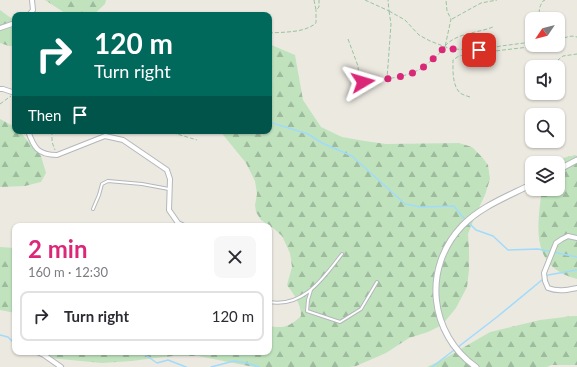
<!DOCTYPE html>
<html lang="en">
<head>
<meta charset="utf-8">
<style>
  body { margin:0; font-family:Lato,sans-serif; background:#f7f7f7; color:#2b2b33; height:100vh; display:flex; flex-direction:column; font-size:15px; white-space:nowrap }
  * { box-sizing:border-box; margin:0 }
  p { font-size:13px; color:#7c7c81 }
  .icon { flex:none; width:22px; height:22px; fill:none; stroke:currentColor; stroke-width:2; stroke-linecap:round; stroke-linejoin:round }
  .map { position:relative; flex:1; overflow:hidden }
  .details { position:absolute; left:12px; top:223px; width:260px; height:132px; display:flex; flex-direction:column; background:#fff; border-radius:8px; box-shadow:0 1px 3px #0004 }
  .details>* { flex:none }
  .hud { position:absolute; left:12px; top:12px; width:260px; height:122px; border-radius:8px; box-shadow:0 1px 3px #0004; background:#00695c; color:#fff; overflow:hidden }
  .needle { width:26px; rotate:235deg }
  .tools { position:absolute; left:525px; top:12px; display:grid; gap:8px }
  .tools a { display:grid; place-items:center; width:40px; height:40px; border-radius:8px; background:#fff; box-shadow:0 1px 3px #0004; font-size:20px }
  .pin { position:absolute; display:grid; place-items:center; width:34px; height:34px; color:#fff; margin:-17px; border-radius:8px; box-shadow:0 2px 6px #0006 }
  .me { position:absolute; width:44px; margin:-22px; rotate:83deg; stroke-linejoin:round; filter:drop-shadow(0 0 3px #0008) }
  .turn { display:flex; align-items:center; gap:14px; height:84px; padding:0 16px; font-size:18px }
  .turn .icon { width:52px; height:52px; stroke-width:2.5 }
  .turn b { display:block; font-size:28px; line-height:34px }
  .then { display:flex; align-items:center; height:38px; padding:0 16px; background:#0003; gap:8px; font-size:15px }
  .round { display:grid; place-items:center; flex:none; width:42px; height:42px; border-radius:8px; background:#f7f7f7 }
  .overview { display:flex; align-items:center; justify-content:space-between; height:68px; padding:0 16px }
  h1 { font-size:24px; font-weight:700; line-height:30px; color:#db2777 }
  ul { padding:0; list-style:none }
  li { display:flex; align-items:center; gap:12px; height:50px; margin:0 8px 6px; padding:0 8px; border:2px solid #e1e1e2; border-radius:8px }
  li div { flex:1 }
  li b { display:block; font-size:15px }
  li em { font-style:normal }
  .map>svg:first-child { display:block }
</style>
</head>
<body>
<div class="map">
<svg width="577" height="367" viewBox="0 0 577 367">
  <defs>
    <pattern id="forest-firs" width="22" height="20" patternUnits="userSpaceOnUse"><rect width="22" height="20" fill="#c0e3be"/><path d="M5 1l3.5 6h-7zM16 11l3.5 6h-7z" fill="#9fbb9e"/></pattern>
  </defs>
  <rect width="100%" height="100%" fill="#ece9e1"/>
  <path fill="url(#forest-firs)" d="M45 0H106L105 4 93 15H68Z
    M0 10 15 21V46H9L0 43Z
    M269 44 295 55 303 100 321 127 342 137 365 141 386 144 459 143 472 147 482 157 488 165 490 179 485 195 475 216 468 234 469 249V270L467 287 456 308 442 325 428 332 409 338 386 353 356 366 349 367H254L198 356H173L155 358 132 361 102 363 49 358 47 352H269V326C284 329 290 326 301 316 301 303 294 295 287 285L292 267 290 253 282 236 273 228 261 220 256 212 255 205 257 194 255 181 246 163 220 131H269Z
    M0 119 15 127V131H19L41 156 46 173 41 182 25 186 0 187Z
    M575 155 577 156V279C530 267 537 227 542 189H558V163H554L563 158Z
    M0 247 15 248V313L0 310Z
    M573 316H577V365H551L547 367H427L442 360 490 332 540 320Z"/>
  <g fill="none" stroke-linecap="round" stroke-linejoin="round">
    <path stroke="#a1dbfc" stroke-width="1.5" d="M269 122 308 134 322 143 352 156 405 204 421 207 454 206 461 215 476 230 493 236 508 250 538 249 577 257
      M0 335 8 337 15 344
      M141 352 157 363 168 360 186 367
      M211 367 234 361 247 363 259 367
      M432 367 497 317 548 275 577 270"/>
    <g stroke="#b4b7bb" stroke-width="4">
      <path id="service" d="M93 209 99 195 102 184 108 181 142 184 169 189
        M311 290 308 300 307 311 340 322 361 309 377 282
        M269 302C304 308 324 277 342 254"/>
    </g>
    <g stroke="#b4b7bb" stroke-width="6">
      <path id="minor" d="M29 15 33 10 32 0
        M0 28 15 23
        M0 89H3L15 93
        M28 131C34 148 38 155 57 155L105 136 123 140 167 170 170 179 169 210 178 223 184 226
        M577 238 568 236 562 239 556 243 544 273 545 281 548 288C558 292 567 290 577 288
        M37 352 44 355 61 367"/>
    </g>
    <g stroke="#b4b7bb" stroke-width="7">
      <path id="tertiary" d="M558 170 577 160
        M476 367C429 334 422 268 462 226 481 206 509 196 532 184"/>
    </g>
    <path stroke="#97c4a1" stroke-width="1" stroke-dasharray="4 2" stroke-linecap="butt" d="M314 0 316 10 319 7V0
      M365 0 389 11 388 0
      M389 11 391 24 387 79 403 76 419 70 436 57 445 47 451 19 447 11 446 0
      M389 11 405 20 419 35 430 41 451 49 479 50 501 46 532 42
      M452 19 481 3 497 0
      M541 19C538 12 539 7 543 1L545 0
      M269 33C283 32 305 33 316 23V10
      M348 39 358 66 359 79 363 82 386 79
      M558 39 572 36 577 37
      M445 46C456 33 478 33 493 27
      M558 67V60L563 56 577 54
      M556 93V96
      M470 97C467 96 463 95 460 93 452 85 453 70 453 60L459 56 478 53 546 45
      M0 104 11 96
      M52 131V142L55 150
      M167 131 197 140"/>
    <use href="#service" stroke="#fff" stroke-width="2"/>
    <use href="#minor" stroke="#fff" stroke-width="4"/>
    <use href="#tertiary" stroke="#fff" stroke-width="5"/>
  </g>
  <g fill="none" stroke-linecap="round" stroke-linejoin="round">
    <path stroke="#db2777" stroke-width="7" stroke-dasharray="0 12.6" d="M363 82C381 79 402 79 419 70 428 65 437 55 445 47L451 49 479 50"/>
  </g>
</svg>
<div class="tools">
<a><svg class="needle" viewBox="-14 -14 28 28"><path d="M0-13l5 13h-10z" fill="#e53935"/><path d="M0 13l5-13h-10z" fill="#7c7c81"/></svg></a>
<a><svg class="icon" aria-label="sound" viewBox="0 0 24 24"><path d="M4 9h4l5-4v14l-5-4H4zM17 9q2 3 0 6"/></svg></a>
<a><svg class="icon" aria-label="search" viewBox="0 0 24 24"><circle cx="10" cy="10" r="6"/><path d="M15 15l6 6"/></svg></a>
<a><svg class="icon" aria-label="layers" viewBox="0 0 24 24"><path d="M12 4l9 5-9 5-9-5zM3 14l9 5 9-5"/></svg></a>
</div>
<div class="pin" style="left:479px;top:50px;background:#d93025"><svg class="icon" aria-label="arrive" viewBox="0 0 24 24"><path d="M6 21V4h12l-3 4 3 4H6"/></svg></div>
<svg class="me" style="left:363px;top:82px" viewBox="-20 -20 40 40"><path d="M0-17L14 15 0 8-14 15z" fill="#db2777" stroke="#fff" stroke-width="4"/></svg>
<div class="hud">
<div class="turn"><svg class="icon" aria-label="right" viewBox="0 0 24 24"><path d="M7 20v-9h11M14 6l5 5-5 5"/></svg><div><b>120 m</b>Turn right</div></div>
<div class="then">Then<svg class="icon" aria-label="arrive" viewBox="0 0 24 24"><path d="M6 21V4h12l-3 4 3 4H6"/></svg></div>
</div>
<section class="details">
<div class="overview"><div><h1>2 min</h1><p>160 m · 12:30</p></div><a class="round"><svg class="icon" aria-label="close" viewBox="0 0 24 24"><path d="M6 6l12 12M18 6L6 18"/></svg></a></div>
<ul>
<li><svg class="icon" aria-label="right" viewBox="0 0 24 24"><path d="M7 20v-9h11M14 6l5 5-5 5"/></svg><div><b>Turn right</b></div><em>120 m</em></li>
</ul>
</section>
</div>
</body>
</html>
